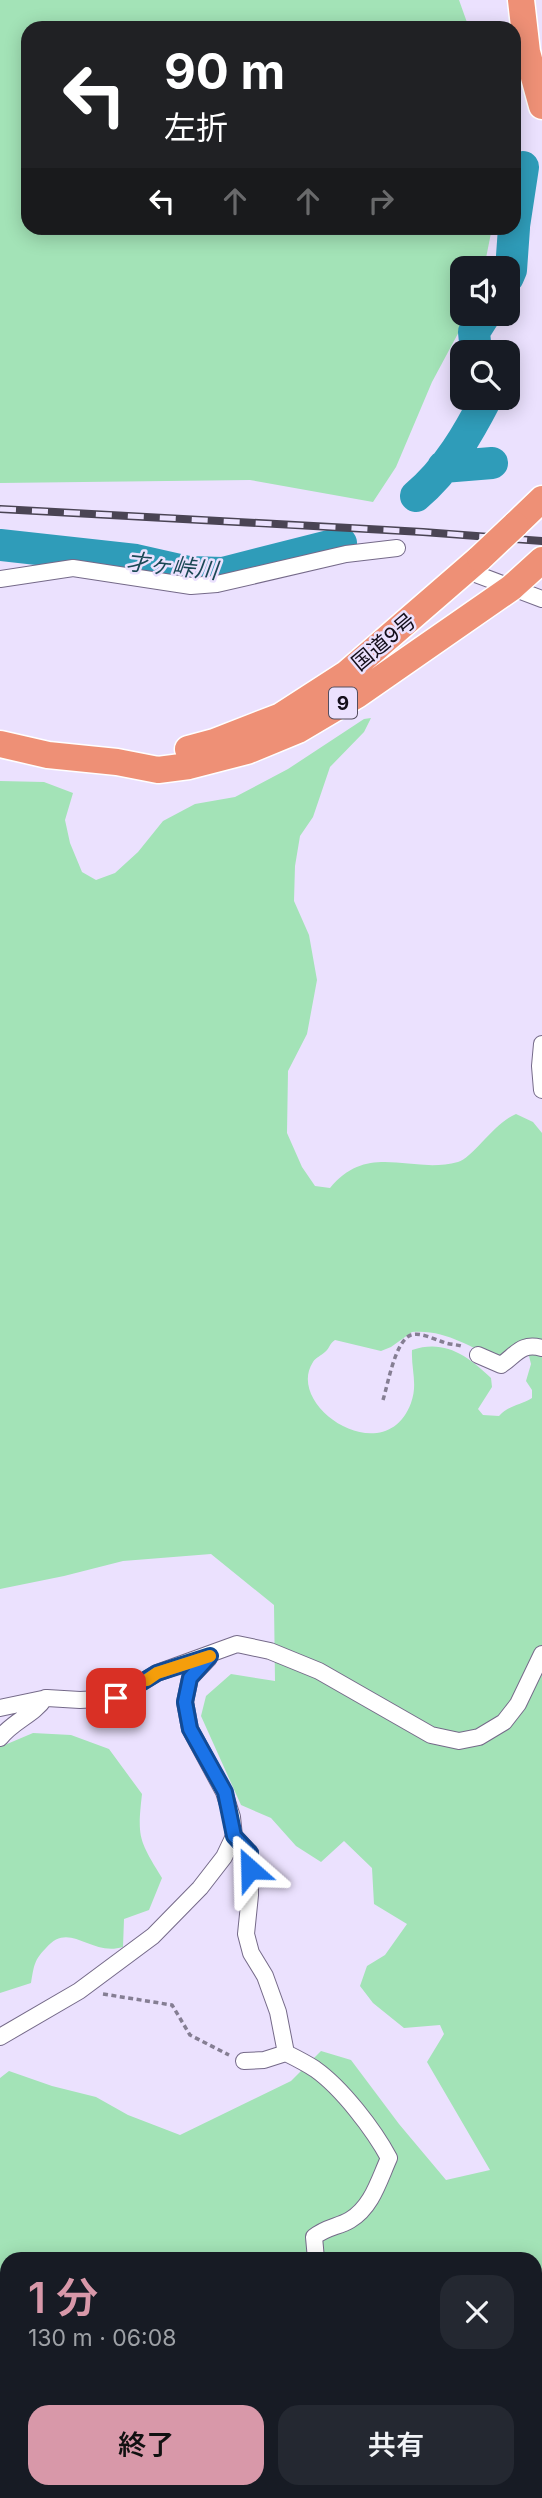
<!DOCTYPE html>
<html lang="ja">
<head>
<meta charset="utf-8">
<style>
  body { margin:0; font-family:Inter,"Noto Sans JP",sans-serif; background:#242831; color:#f1f3f6; height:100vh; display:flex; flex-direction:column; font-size:26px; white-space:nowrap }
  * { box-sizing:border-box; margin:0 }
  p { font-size:23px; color:#9ea1a6 }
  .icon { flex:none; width:38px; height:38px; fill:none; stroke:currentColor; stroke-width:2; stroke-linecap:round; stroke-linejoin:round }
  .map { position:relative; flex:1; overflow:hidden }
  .drawer { position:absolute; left:0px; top:2252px; width:542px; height:247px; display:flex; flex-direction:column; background:#171b24; border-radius:21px 21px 0 0; box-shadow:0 4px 18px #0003 }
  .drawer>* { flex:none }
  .banner { position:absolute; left:21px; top:21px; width:500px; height:214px; border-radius:21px; box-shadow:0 4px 18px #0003; background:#202124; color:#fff; overflow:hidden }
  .tools { position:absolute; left:450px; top:256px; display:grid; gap:14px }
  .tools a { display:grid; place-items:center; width:70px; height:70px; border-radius:14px; background:#171b24; box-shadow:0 4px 18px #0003; font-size:35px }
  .pin { position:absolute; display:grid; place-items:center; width:60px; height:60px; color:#fff; margin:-30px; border-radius:14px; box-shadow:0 4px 10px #0006 }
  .me { position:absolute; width:77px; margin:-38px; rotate:335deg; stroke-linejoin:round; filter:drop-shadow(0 0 5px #0008) }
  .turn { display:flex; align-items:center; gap:24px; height:147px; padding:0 28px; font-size:32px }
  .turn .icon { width:91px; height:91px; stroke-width:2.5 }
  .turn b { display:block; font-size:49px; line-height:60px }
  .lanes { display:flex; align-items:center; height:66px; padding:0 28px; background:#0003; justify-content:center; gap:35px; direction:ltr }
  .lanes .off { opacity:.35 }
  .round { display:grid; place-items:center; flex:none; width:74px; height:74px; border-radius:21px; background:#242831 }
  .headline { display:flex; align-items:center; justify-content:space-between; height:119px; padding:0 28px }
  h1 { font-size:42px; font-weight:600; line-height:52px; color:#d898a9 }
  .action { display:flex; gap:14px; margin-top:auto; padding:14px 28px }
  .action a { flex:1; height:80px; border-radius:21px; background:#d898a9; color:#111; font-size:28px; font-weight:600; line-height:80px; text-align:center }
  .action a+a { background:#242831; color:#f1f3f6 }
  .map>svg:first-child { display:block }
</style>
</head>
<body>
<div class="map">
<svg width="542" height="2498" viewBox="0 0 542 2498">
  <rect width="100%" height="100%" fill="#ebe1fe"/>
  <path fill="#a3e3b7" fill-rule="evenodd" d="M0 0H459L469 28H28V228H492L484 268H462V313H469L432 382 396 467 373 502 250 480 0 483Z
    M371 718 364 732 330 767 313 817 300 836 295 866 294 901 309 935 317 980 307 1034 288 1071 287 1133 302 1167 315 1186 330 1188C369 1141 411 1175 458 1162 473 1158 494 1123 516 1114L533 1122 542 1133V2498H185L179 2492H536V2259H7V2454L0 2459V2078L9 2071 52 2086 96 2097 128 2115 180 2135 291 2081 321 2051 351 2060 399 2124 446 2180 490 2170 427 2062 444 2034 440 2025 404 2028 373 2003 360 1986 367 1966 385 1955 407 1924 374 1904 372 1868 344 1841 321 1862 296 1846 271 1818 241 1805 201 1716 206 1696 231 1674 275 1681 274 1605 211 1554 123 1561 64 1576 0 1589V781L44 782 73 793 65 820 70 843 82 872 96 880 115 873 138 852 163 821 195 804 235 797 288 769 364 719ZM412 1332C445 1329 470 1347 499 1360L524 1353 529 1356 531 1364 526 1381 532 1390V1398C519 1406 509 1405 499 1416L483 1415 478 1409 492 1387 491 1378C468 1356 445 1339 412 1350 411 1369 418 1384 411 1403 385 1473 284 1406 313 1362 316 1357 321 1356 325 1352 330 1348 329 1344 335 1340L381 1351 391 1347Z
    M33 1733 71 1735 109 1749 142 1794C137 1838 139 1840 162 1878L149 1910 124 1919 123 1947C90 1957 70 1920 46 1948 34 1960 34 1966 31 1983L0 1993V1747Z"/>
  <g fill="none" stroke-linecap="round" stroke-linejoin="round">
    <path stroke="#2f9cb9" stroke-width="32" d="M514 226 523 167
      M508 277 511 270 514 228
      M476 352 474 332 486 313
      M443 467 492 463
      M416 496C448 469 468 434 487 397
      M0 545 136 560 189 572 223 573 341 543"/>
    <g stroke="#756a89" stroke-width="18">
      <path id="minor" d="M465 570 542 599
        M0 579 73 568 191 586 217 584 346 554 397 548
        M542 1044 540 1066 542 1090
        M478 1355 501 1365C516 1355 521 1342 542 1348
        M0 1708 47 1698 80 1700 116 1698 157 1673 237 1644 270 1651 319 1671 431 1735 459 1741 479 1737 504 1722 518 1704 542 1654
        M0 1738C13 1721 34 1715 45 1698
        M234 1836 250 1853V1895L246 1934 251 1953 265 1976 278 2012 286 2053
        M0 2037 79 1991 153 1936 200 1888 224 1857 234 1836 232 1817 224 1792 190 1729 185 1702 190 1678 209 1658
        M244 2061 264 2060 286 2053C296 2058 306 2063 315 2069 342 2088 374 2130 389 2158 379 2180 372 2207 350 2220 338 2227 326 2227 314 2237L316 2259
        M70 2498 75 2492"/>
    </g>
    <g stroke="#fff" stroke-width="29">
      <path id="trunk" d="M521 0 527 52 542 106
        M515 525 542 499
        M0 744 48 755 117 762 158 770 189 766 247 751 298 730 357 695 511 588 542 560
        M188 749 214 742 281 716 346 674 480 558"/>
    </g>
    <path stroke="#857e93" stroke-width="3.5" stroke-dasharray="5 3.5" stroke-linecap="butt" d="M383 1400C388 1384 395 1341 411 1335 421 1332 433 1339 443 1342 450 1345 457 1344 464 1347
      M103 1994 172 2005 190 2035 229 2055"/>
    <use href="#minor" stroke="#fff" stroke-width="16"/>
    <use href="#trunk" stroke="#ee9076" stroke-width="26"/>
    <g stroke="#4a4454" stroke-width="8">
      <path id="rail" d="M0 509 423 532 542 541"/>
    </g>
    <use href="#rail" stroke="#ebe1fe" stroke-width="5" stroke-dasharray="16" stroke-linecap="butt"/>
    <g stroke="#fff" stroke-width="29" stroke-linecap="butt">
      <path id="trunk-bridge" d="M480 558 515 525"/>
    </g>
    <use href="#trunk-bridge" stroke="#ee9076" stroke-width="26"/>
  </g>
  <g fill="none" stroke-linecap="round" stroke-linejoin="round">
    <g stroke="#114b97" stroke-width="18">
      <path id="route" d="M116 1698 157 1673 210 1656 190 1678 185 1702 190 1729 225 1792 234 1836 250 1853V1869"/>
    </g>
    <use href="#route" stroke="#1a73e8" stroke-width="12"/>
    <path stroke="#f59e0b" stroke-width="12" d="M147 1680 157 1673 210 1656"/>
  </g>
  <g text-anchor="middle" stroke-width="5" stroke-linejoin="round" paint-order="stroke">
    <rect fill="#ebe1fe" stroke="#544e5f" stroke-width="2" x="329" y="687.5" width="28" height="31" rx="5"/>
    <g font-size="19" font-weight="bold" fill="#140f1b">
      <text x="343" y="710">9</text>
    </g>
    <g font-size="21" fill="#140f1b" stroke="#ebe1fe">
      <text transform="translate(384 642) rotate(-40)" y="7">国道9号</text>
    </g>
    <g font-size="23" font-style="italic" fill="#1a4855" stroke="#ebe1fe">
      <text transform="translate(172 566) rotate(6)" y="8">才ヶ峠川</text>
    </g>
  </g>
</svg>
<div class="tools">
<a><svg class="icon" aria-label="sound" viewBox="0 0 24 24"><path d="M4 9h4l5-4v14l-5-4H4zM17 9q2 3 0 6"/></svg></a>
<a><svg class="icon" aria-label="search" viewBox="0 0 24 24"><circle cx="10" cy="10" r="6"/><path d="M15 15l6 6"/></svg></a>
</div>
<div class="pin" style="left:116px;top:1698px;background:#d93025"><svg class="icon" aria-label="arrive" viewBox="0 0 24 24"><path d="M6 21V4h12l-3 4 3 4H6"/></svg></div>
<svg class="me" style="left:250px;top:1869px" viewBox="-20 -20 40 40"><path d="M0-17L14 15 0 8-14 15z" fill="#1a73e8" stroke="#fff" stroke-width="4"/></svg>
<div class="banner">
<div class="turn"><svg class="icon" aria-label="left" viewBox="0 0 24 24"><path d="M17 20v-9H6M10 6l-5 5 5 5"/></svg><div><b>90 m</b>左折</div></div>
<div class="lanes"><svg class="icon" aria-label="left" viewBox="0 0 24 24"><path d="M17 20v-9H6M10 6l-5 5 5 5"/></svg><svg class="icon off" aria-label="ahead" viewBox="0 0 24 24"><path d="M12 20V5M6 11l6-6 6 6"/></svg><svg class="icon off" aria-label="ahead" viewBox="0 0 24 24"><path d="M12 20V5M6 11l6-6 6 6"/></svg><svg class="icon off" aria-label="right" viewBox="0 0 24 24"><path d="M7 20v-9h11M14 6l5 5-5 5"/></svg></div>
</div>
<section class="drawer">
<div class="headline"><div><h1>1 分</h1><p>130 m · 06:08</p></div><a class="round"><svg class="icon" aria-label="close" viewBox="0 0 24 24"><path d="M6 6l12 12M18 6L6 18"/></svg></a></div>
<div class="action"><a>終了</a><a>共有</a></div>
</section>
</div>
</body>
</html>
